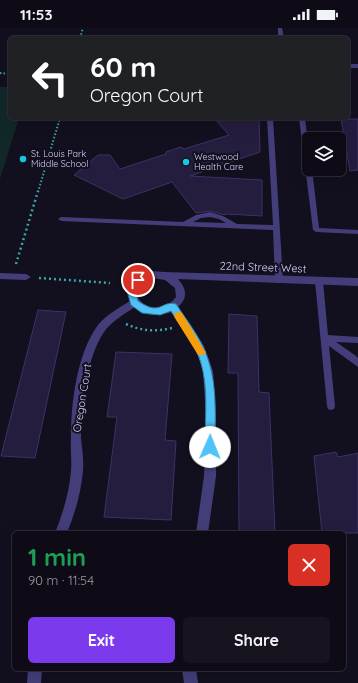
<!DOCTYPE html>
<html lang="en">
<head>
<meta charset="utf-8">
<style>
  body { margin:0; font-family:Quicksand,sans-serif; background:#171420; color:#f1f3f6; height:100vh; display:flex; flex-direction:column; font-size:15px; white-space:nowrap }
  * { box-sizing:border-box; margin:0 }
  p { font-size:13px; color:#9b9ba1 }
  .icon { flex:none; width:22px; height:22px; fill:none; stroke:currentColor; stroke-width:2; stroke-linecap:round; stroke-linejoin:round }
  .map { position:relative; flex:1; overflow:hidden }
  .drawer { position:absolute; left:12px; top:503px; width:334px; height:140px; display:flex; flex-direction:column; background:#0e0b17; border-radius:6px; box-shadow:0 4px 16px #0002,0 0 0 1px #2e2b36 }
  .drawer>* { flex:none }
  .top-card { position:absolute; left:8px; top:8px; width:342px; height:84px; border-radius:6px; box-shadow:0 4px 16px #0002,0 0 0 1px #2e2b36; background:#202124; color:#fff; overflow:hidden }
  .fabs { position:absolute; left:302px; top:104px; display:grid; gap:8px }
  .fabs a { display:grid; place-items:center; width:44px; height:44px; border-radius:6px; background:#0e0b17; box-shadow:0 4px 16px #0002,0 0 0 1px #2e2b36; font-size:20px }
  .pin { position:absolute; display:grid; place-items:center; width:34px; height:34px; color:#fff; margin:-17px; border:2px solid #fff; border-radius:50%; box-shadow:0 1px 4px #0007 }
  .me { position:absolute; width:44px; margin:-22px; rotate:1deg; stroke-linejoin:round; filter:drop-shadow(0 0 3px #0008) }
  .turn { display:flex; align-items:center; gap:14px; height:84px; padding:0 16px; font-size:18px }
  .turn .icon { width:52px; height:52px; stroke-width:2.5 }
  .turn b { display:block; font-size:28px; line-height:34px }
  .round { display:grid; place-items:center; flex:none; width:42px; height:42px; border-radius:6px; background:#171420 }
  .summary { display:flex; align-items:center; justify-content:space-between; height:68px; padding:0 16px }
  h1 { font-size:24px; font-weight:800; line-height:30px; color:#1e9e55 }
  .primary-button { display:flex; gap:8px; margin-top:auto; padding:8px 16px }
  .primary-button a { flex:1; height:46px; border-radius:6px; background:#7c3aed; color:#fff; font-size:16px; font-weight:800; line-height:46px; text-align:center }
  .primary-button a+a { background:#171420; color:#f1f3f6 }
  .status { display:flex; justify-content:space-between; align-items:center; height:28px; padding:0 20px; background:#0e0b17; direction:ltr }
  .status svg { height:11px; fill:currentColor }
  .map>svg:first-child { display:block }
</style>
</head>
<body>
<div class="status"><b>11:53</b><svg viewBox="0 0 49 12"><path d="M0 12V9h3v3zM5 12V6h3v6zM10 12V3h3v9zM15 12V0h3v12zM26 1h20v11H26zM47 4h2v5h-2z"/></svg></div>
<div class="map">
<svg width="358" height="655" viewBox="0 0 358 655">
  <rect width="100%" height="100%" fill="#120f1f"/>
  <path fill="#122828" d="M0 59H10V90H19L0 151Z"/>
  <path fill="#241d3e" stroke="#3e3167" d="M214 90H259L260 124 190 148 262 152V188L226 186 225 187 210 183 196 185 172 154 123 171 74 147 98 127H110L120 141 166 126V124L181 119 184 121 229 107Z
    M341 91H358V142L350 143Z
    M38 282 66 284 35 430 1 428Z
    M229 286 257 288 259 364 269 365 275 505H239L238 345H228Z
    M116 324 172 326 165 412 176 413 171 492 104 489 117 389H107Z
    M336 424 338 429 358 425V505H322L314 428Z"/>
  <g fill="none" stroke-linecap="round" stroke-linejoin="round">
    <path stroke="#3aa6a3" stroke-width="2" stroke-dasharray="1.5 2" stroke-linecap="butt" d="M80 10 83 0
      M0 45 10 46
      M38 164 60 90"/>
    <path stroke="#3aa6a3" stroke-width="2.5" stroke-dasharray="2 3" stroke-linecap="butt" d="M16 236 38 163
      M39 250 110 255
      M126 296C141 303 156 304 172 300"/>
    <path fill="#433e79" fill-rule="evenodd" d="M278 0H282L284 10H278Z
      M348 36H358V40H348Z
      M267 90H273L283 252 282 254 279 255 275 252 273 202 61 193 58 191 61 189 183 194 196 187 210 184 223 188 237 196 273 197ZM210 189 219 191 226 195 193 194 201 190Z
      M299 90H305L309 122V141H312L319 200 358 202V206L316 204 313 202Z
      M319 250 323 253 328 307 358 309V315L336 314 356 328 358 330V339L329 318 335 378 334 381 331 382 328 381 327 378 315 253Z"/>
    <path fill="#433e79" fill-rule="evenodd" d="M152 243 164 244 358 250V258L178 251C187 261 188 270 178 279L204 318 213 343 216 389V448L208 505H196L204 448 206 389 203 343 196 322 171 284C159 288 145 289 135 279 124 286 111 294 104 304 86 331 81 378 81 410 82 421 84 432 83 443 81 465 75 485 67 505H55C63 485 69 465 71 443 72 432 70 420 71 409 71 375 77 325 98 297 106 287 119 280 130 273 124 256 137 247 152 243ZM153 250 165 252 175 260 176 269C157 295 115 266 153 250Z
      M0 245 26 246 31 249 26 252 0 251Z
      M28 641H42L41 655H27Z
      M182 641H196L198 655H184Z"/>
  </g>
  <path fill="#4fc3f7" stroke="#337fa1" d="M138 249 142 252 136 263 138 273C161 289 161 272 176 276 185 290 197 305 204 321 218 352 215 385 215 419L214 422 210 423 207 422 205 419C205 387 210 351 196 322 189 308 179 296 171 283L160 287 142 285 131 277 127 263 135 250Z"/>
  <path fill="#f59e0b" d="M179 284 182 285 204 322 206 324 204 327H198L175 290 174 287 175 285Z"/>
  <g fill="#17c6e0" stroke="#120f1f" stroke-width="1.5">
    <circle cx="23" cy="131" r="4"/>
    <circle cx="186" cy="134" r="4"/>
  </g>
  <g text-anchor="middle" stroke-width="4" stroke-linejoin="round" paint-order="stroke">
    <g font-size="9" fill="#d7d1fa" stroke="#120f1f" text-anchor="start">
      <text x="31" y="129">St. Louis Park<tspan x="31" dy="10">Middle School</tspan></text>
      <text x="194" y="132">Westwood<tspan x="194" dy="10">Health Care</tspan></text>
    </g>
    <g font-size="11" fill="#d7d1fa" stroke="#120f1f">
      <text transform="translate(263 239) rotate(2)" y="4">22nd Street West</text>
      <text transform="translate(82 370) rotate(-81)" y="4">Oregon Court</text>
    </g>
  </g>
</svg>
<div class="fabs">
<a><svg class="icon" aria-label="layers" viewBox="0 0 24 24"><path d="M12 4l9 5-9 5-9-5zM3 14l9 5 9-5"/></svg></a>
</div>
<div class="pin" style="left:138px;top:252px;background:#d93025"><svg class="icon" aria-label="arrive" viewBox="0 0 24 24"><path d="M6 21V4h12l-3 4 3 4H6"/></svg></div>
<svg class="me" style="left:210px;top:419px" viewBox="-20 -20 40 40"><circle r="19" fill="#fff"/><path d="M0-13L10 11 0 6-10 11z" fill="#4fc3f7"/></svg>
<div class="top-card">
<div class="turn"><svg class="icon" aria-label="left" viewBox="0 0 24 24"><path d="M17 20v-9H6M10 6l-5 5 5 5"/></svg><div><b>60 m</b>Oregon Court</div></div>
</div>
<section class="drawer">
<div class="summary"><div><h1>1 min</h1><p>90 m · 11:54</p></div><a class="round" style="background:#d93025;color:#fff"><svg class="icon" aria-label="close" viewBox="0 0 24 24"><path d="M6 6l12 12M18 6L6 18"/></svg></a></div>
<div class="primary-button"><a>Exit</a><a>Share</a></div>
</section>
</div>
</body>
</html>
